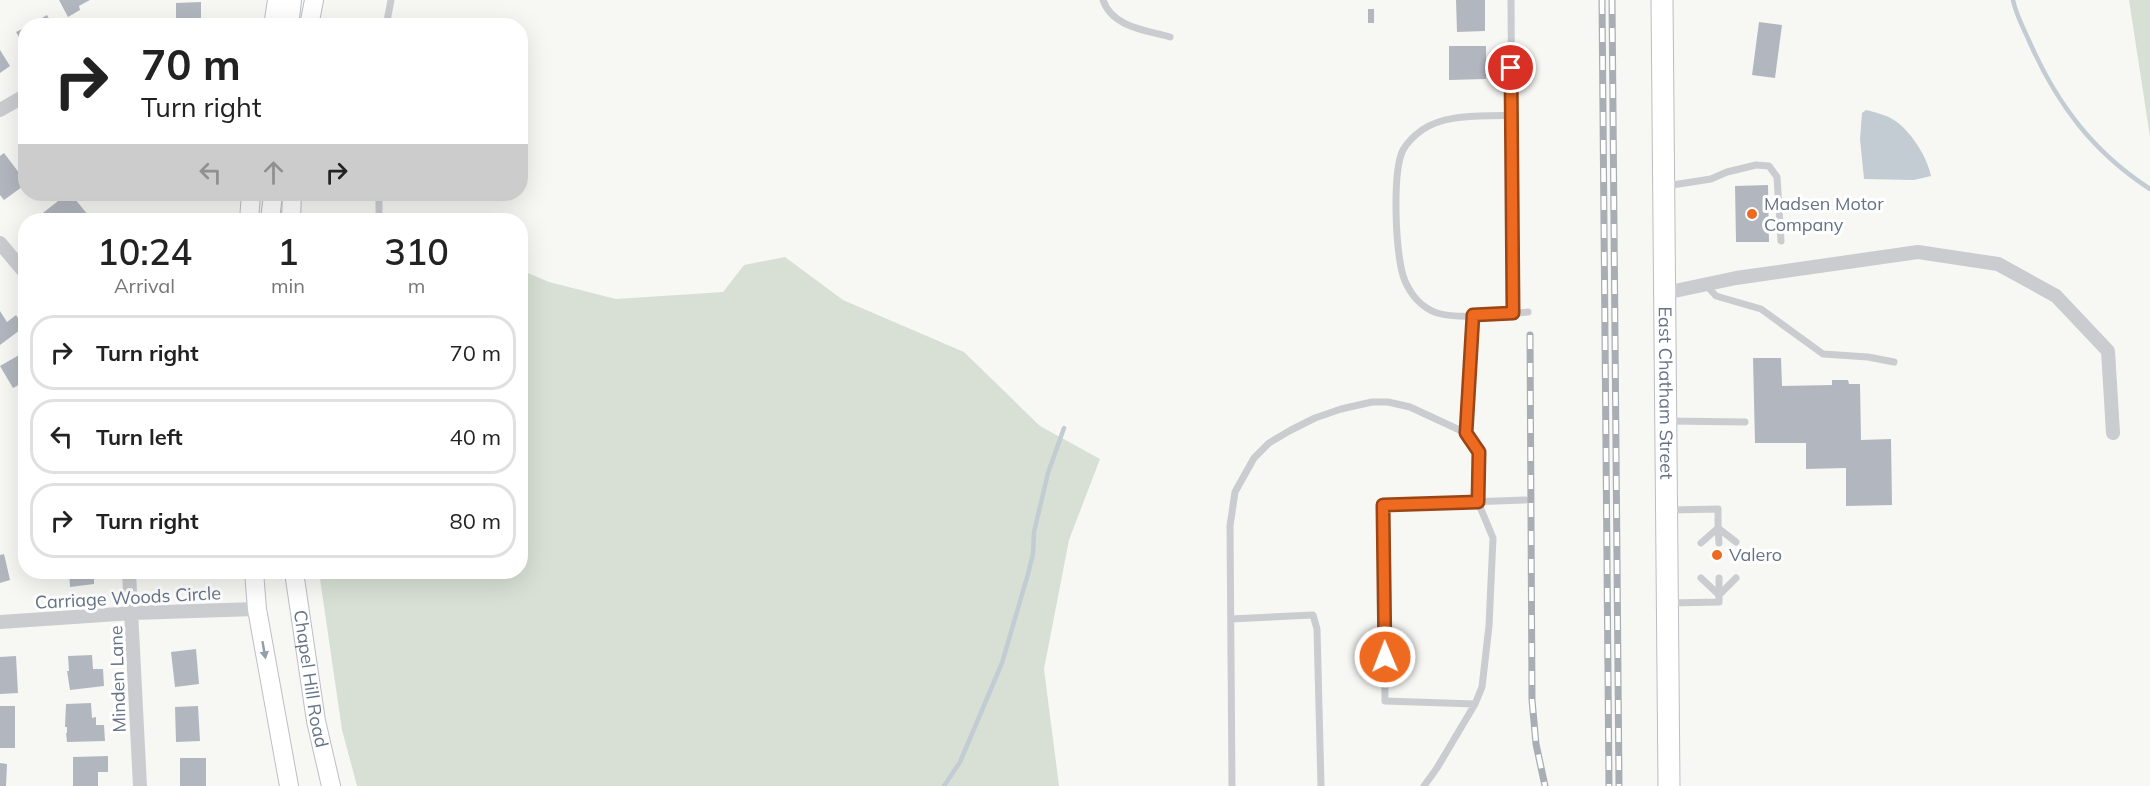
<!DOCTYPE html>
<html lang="en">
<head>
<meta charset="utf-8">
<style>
  body { margin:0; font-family:Mulish,sans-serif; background:#f6f6f6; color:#222; height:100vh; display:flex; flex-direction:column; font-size:22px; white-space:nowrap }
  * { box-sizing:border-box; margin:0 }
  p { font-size:20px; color:#767676 }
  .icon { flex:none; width:33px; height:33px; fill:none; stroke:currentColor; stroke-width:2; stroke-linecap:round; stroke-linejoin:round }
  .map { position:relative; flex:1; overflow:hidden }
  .details { position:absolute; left:18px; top:213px; width:510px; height:366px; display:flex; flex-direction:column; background:#fff; border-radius:24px; box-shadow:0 6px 24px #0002 }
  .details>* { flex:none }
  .banner { position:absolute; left:18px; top:18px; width:510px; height:183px; border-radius:24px; box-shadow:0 6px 24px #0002; background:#fff; color:#222; overflow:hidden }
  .pin { position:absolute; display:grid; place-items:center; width:51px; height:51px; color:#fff; margin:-26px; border:3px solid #fff; border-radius:50%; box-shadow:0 2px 6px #0007 }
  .me { position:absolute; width:66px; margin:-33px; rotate:359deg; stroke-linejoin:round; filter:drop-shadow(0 0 4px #0008) }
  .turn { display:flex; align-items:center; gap:21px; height:126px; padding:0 24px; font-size:27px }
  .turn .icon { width:78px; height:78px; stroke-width:2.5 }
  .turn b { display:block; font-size:42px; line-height:51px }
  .lanes { display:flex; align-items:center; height:57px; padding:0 24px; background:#0003; justify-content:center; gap:30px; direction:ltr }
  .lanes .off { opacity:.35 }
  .eta { display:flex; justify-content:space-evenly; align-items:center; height:102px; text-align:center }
  .eta b { font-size:36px; font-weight:600; line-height:42px }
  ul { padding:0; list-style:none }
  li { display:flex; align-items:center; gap:18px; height:75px; margin:0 12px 9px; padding:0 12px; border:3px solid #e0e0e0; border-radius:24px }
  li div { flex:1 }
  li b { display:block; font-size:22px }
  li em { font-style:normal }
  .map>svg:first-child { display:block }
</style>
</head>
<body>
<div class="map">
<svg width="2150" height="786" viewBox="0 0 2150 786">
  <rect width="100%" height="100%" fill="#f7f8f4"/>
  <path fill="#d8e0d5" d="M2129 0H2150V137Z
    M785 257 843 300 964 352 1040 426 1100 459 1069 540 1044 669 1059 786H357L342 730 319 572H520L521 270 549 282 616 299 723 292 744 265Z"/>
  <path fill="#c3ccd2" d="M1866 110C1875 112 1886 115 1894 120 1911 131 1927 157 1931 176L1914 180 1864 179 1860 139 1862 113Z"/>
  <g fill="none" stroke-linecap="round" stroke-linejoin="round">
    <path stroke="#c3ccd2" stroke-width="4.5" d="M2013 0C2016 15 2024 29 2030 43 2057 104 2093 152 2150 189
      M944 786 960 762 1002 663 1028 574 1033 554 1034 532 1048 473 1064 428"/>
  </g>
  <path fill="#b2b7bf" d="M59 0H90L79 6 80 10 68 17Z
    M1456 0H1485V31L1457 32Z
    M201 2V26H170V22H176V3Z
    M1368 9H1374V23H1368Z
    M47 15 53 26H28Z
    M1759 22 1782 25 1775 78 1752 75Z
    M26 27V50L16 32Z
    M1449 46H1486V79L1449 80Z
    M0 50 10 66 0 73Z
    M26 138V152L19 142Z
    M4 153 26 182V184L4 200 0 195V156Z
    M1768 185 1769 242H1736L1735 186Z
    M67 194H71L92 220H42L39 216Z
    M0 311 7 322 16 315 24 327 0 345Z
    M26 351V381L13 388 0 366Z
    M1753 358H1781L1782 386 1832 385V380H1848L1849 384H1860L1861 440 1891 439 1892 505 1846 506V468L1806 469V443H1755Z
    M4 554 10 580 0 583V555Z
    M69 572H94V584L70 587Z
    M196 649 199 684 175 687 171 652Z
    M92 655 93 669H103L104 686 70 690 67 671H69L68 656Z
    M16 656 18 693 0 694V657Z
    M91 703 92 718 96 717V725H104L105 741 67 742 66 733H67V727H65L66 704Z
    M0 706H15V748H0Z
    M198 706 200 741 176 742 175 707Z
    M108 756V772H98V786H73V757Z
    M180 758H206V786H180Z
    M0 763 7 764 6 786H0Z"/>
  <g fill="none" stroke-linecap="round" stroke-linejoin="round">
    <g stroke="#bcbfc4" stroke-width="20">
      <g id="secondary">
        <path d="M273 26 277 0"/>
        <path d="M289 26 292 0"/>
        <path d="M309 26 314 0"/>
        <path d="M249 220 251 194"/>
        <path d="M270 220 273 194"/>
        <path d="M291 220 292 194"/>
        <path d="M254 572 257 609 289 786"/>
        <path id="s1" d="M294 572 316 721 331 786"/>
      </g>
    </g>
    <g stroke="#babdc2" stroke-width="23">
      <g id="primary">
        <path id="s2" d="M1662 0 1669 786"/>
      </g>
    </g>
    <path stroke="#caccd0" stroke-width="7" d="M1103 0C1112 27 1145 30 1170 37
      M1511 0 1513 313
      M386 26 391 0
      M1511 115C1483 117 1446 113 1422 130 1415 135 1407 143 1403 150 1392 172 1395 259 1405 281 1411 295 1422 308 1437 313 1462 320 1502 314 1528 312
      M1666 186 1711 179 1727 172 1756 165 1769 166 1777 177 1781 241
      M379 220V194
      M1705 284 1716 296 1761 309 1823 354 1868 357 1894 362
      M1668 421 1745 422
      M1466 433 1473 315
      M1670 510 1718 509V528L1701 543
      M1718 528 1736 542
      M1718 528 1719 543
      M1719 578V595
      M1719 595 1736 578
      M1670 603 1719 602V595L1701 578
      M1231 619 1313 615 1317 629 1321 786
      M1475 704 1385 701 1383 505 1525 500
      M1232 786 1230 526 1235 492 1254 458 1269 443 1291 430 1315 418 1341 409 1372 402H1388L1410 407 1466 433 1479 452 1478 502 1493 538 1489 626 1482 687 1475 704 1437 768 1424 786"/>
    <path stroke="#caccd0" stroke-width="14" d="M0 110 26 95
      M0 243 26 274
      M1665 293 1736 278 1918 252 1998 264 2056 296 2108 351 2113 433
      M129 572 140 786
      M0 622 133 613 257 609"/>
    <use href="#secondary" stroke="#fff" stroke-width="18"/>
    <use href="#primary" stroke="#fff" stroke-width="21"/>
    <g stroke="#a9adb4" stroke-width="7">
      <path id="rail" d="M1602 0 1609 786
        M1612 0 1619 786
        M1530 335 1532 700 1536 744 1545 786"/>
    </g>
    <use href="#rail" stroke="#fff" stroke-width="4.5" stroke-dasharray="14" stroke-linecap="butt"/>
  </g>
  <defs><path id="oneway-solid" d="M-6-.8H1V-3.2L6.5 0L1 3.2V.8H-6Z" transform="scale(1.5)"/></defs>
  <use fill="#939dab" href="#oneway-solid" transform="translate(264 650) rotate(80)"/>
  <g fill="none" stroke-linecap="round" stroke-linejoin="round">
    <g stroke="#9a4515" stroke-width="15">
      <path id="route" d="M1385 657 1383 505 1478 502 1479 452 1466 433 1473 315 1513 313 1511 68"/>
    </g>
    <use href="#route" stroke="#ed6a20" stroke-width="10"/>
  </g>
  <g fill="#ed6a20" stroke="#fff" stroke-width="2">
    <circle cx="1752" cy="214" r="6"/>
    <circle cx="1717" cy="555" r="6"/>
  </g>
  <g text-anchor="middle" stroke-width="6" stroke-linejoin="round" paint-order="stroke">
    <g font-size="18" fill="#657387" stroke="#fff" text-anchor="start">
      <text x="1764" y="210">Madsen Motor<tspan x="1764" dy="21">Company</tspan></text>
      <text x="1729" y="561">Valero</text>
    </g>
    <g font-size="18" fill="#657387" stroke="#fff">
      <text dy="6" stroke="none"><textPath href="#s2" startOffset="393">East Chatham Street</textPath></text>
      <text transform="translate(128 598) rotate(-3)" y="6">Carriage Woods Circle</text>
      <text transform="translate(118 679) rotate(-92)" y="6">Minden Lane</text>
      <text dy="6" stroke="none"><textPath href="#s1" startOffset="108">Chapel Hill Road</textPath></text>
    </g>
  </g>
</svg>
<div class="pin" style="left:1511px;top:68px;background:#d93025"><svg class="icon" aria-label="arrive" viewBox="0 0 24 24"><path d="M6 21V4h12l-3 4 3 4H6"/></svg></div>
<svg class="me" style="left:1385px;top:657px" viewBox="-20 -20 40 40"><circle r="17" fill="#ed6a20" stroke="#fff" stroke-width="3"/><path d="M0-11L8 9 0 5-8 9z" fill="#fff"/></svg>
<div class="banner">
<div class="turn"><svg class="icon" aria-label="right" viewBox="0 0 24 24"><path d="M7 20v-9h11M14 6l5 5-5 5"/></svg><div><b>70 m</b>Turn right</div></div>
<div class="lanes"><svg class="icon off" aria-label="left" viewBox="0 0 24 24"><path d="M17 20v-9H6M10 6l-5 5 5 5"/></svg><svg class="icon off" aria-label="ahead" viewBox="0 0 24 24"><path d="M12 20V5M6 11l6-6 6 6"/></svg><svg class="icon" aria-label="right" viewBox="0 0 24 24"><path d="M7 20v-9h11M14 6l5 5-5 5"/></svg></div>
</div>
<section class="details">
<div class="eta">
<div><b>10:24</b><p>Arrival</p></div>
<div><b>1</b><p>min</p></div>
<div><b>310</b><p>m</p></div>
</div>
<ul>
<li><svg class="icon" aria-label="right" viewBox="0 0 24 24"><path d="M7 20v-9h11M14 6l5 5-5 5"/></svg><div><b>Turn right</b></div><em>70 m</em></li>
<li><svg class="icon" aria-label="left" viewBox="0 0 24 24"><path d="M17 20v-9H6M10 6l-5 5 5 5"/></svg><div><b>Turn left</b></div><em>40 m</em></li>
<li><svg class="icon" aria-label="right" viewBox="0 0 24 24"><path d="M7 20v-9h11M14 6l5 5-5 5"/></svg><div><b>Turn right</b></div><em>80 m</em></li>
</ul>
</section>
</div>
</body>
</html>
